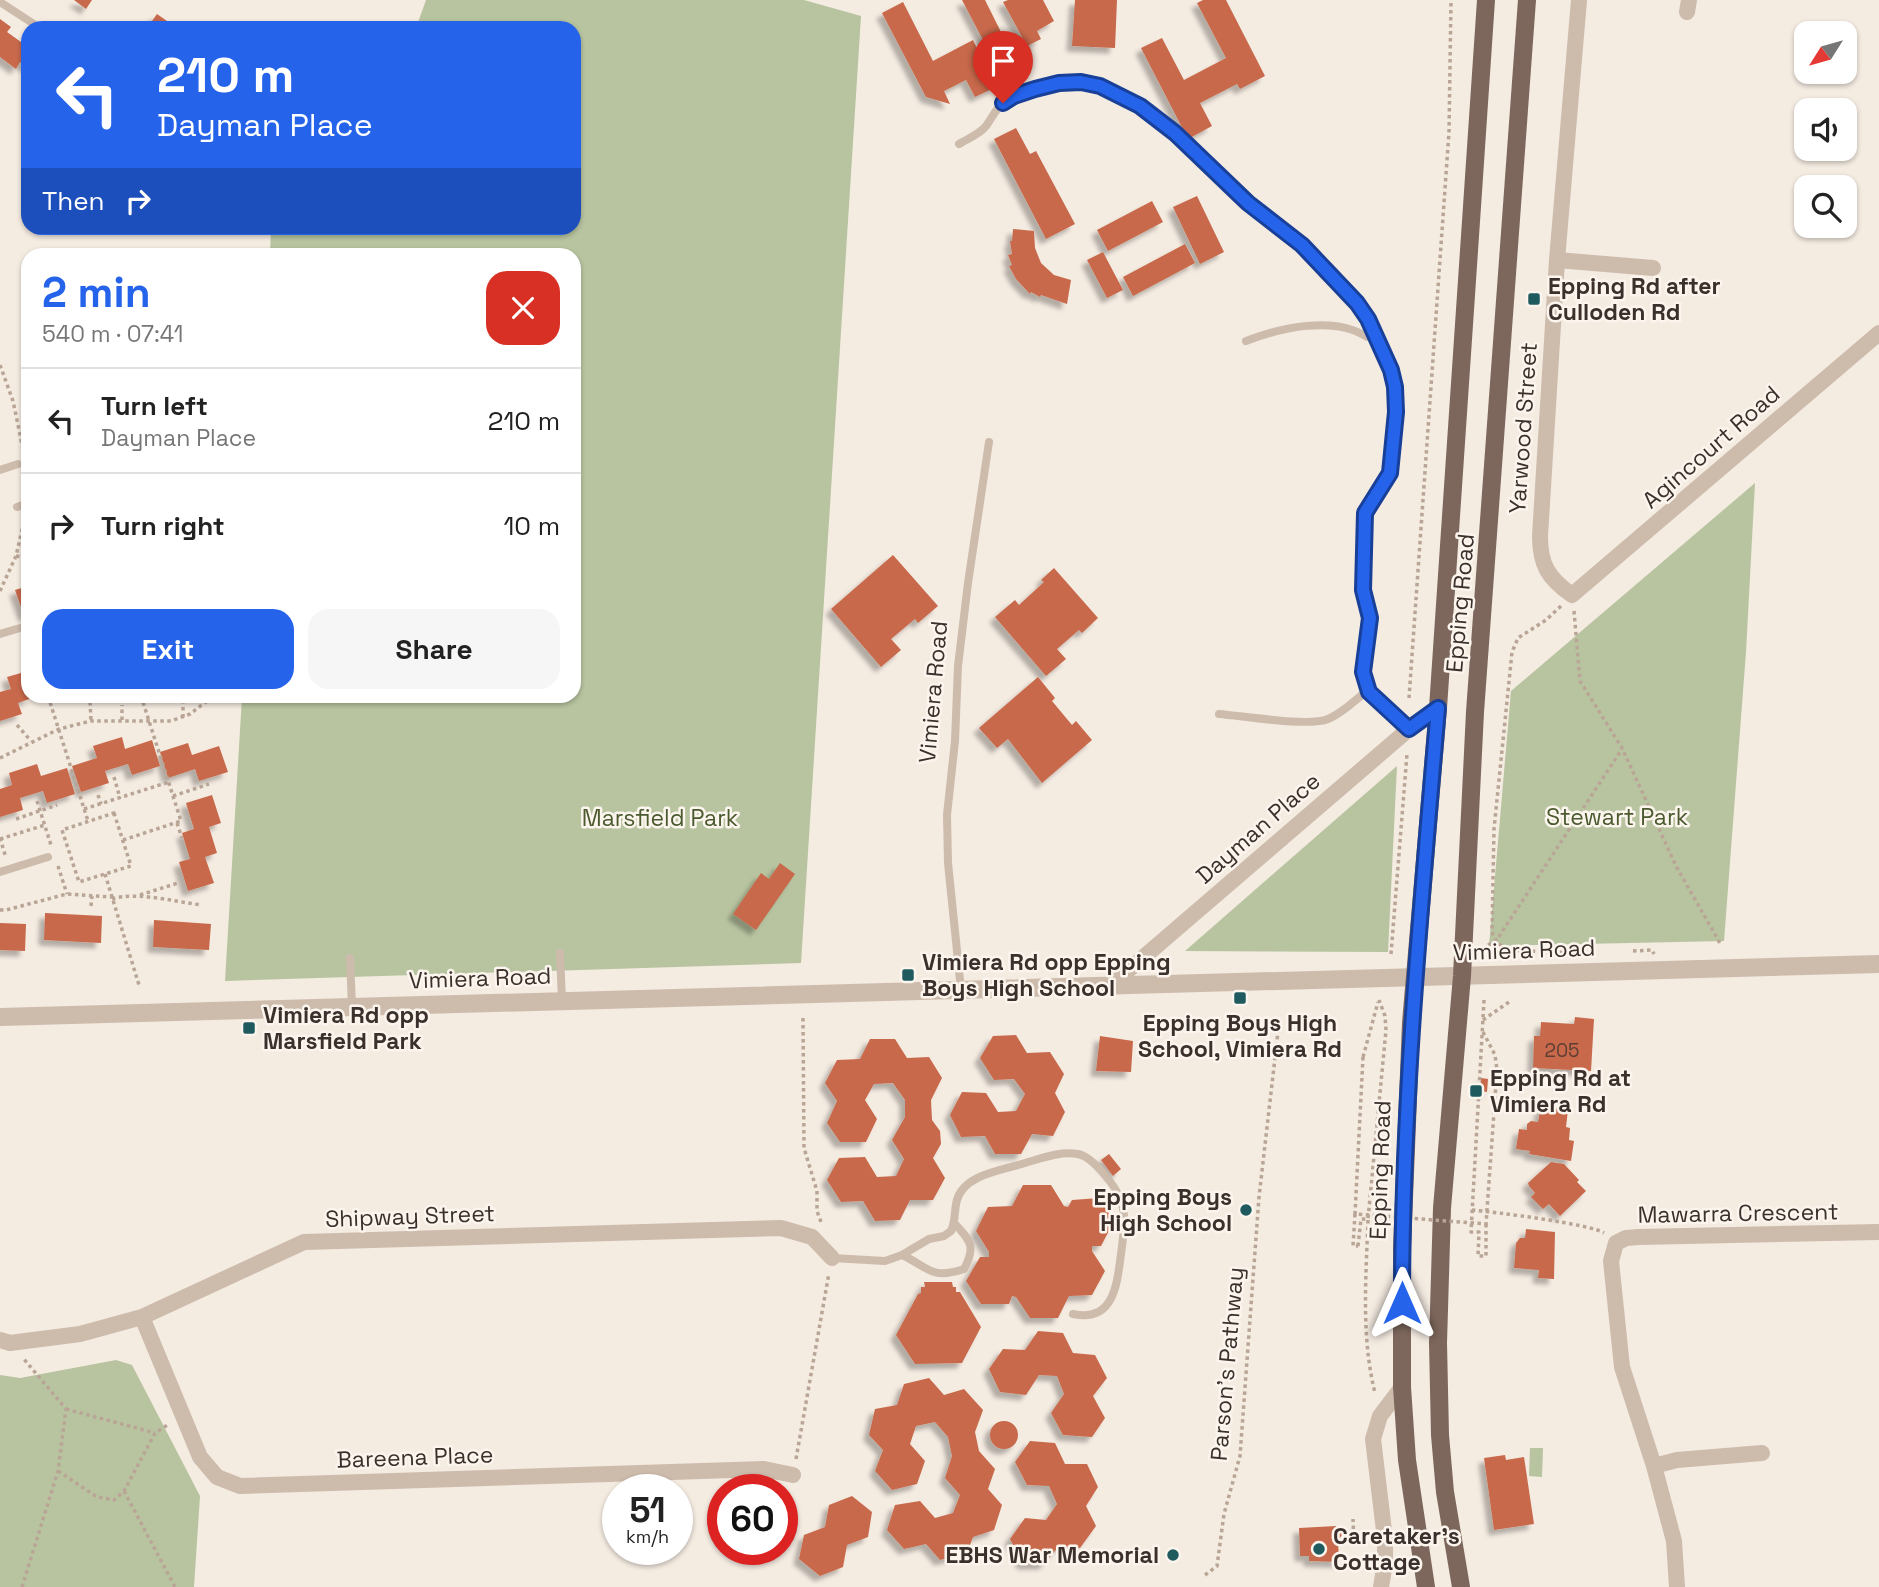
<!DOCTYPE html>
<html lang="en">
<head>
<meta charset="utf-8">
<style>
  body { margin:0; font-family:"Space Grotesk",sans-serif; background:#f6f6f6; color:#222; height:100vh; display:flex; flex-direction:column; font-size:26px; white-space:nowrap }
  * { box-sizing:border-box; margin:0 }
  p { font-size:23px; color:#767676 }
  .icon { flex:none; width:38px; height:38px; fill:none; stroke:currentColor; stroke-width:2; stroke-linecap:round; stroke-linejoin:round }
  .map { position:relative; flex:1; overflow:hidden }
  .side { position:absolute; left:21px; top:248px; width:560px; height:455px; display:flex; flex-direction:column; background:#fff; border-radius:21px; box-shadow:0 2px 5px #0004 }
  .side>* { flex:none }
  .top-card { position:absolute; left:21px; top:21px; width:560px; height:214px; border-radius:21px; box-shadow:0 2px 5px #0004; background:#2563eb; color:#fff; overflow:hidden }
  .needle { width:46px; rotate:233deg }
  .buttons { position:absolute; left:1794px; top:21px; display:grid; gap:14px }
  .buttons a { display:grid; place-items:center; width:63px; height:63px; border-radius:14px; background:#fff; box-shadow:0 2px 5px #0004; font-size:35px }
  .speed { position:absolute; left:602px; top:1474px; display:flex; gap:14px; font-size:35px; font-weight:700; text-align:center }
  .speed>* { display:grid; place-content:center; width:91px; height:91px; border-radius:50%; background:#fff; box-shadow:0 2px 5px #0004; line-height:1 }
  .speed small { font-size:18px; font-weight:400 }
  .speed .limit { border:10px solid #d22; background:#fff; color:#111 }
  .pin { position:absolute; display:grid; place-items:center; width:60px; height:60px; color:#fff; margin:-72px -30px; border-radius:50% 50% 50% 0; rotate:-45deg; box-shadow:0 0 7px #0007 }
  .pin .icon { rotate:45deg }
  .me { position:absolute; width:77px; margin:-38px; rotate:0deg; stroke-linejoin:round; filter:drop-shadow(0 0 5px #0008) }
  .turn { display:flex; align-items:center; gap:24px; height:147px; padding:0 21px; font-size:32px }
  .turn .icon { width:91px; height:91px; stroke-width:2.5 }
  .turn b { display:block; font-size:49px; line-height:60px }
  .then { display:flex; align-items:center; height:66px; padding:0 21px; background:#0003; gap:14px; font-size:26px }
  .round { display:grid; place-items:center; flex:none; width:74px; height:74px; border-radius:21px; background:#f6f6f6 }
  .headline { display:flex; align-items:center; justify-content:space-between; height:119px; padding:0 21px }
  h1 { font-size:42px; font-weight:800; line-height:52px; color:#2563eb }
  .primary-button { display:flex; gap:14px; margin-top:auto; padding:14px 21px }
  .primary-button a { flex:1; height:80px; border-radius:21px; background:#2563eb; color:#fff; font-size:28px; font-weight:800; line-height:80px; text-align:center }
  .primary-button a+a { background:#f6f6f6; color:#222 }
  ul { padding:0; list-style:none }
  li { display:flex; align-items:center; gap:21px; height:105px; padding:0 21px; border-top:2px solid #e0e0e0 }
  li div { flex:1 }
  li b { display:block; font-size:26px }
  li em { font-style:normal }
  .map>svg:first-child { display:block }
</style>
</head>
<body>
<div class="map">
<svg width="1879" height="1587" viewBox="0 0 1879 1587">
  <defs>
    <filter id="shadow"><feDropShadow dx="-5.5" dy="5.5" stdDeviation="2" flood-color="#0004"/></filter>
  </defs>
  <rect width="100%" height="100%" fill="#f4ebe1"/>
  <path fill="#b8c4a0" d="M426 0H804L861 16 801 963 225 981 242 697 574 696V256L270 255 271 228H574V28H416Z
    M1755 483 1746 652 1724 941 1489 946 1511 691Z
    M1397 766 1388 952 1185 951Z
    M116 1360 132 1365 200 1496 194 1587H0V1375L20 1378Z
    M1530 1448H1543L1542 1477 1529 1476Z"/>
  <path fill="#c8694b" filter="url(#shadow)" d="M74 0H92L86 9Z
    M962 0H985L1011 52 995 60 1009 87 1005 89 999 76 992 79 996 87 975 97 966 80 944 91 950 104 926 97 882 13 903 2 933 61 973 40 979 52 992 46 984 42Z
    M1008 0H1043L1054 21 1037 31 1041 39 1027 46 1003 2Z
    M1075 0H1117L1115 48 1072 46Z
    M1203 0H1226L1265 76 1240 89 1237 84 1200 103 1212 126 1188 139 1141 48 1162 38 1184 80 1226 58 1197 3Z
    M157 14 177 28H147Z
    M0 19 11 27 7 32 28 47V68L20 62 16 69 0 57Z
    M1016 128 1030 154 1036 151 1075 224 1046 239 994 139Z
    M1197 196 1224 252 1200 264 1173 207Z
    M1152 201 1163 222 1108 251 1097 230Z
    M1013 229 1034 231 1035 248 1041 263 1054 275 1071 280 1067 304 1041 295 1040 297 1031 292 1030 294 1016 279 1009 266 1012 265 1008 255 1012 254 1010 241H1012Z
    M1185 244 1195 263 1133 296 1123 277Z
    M1103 252 1123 290 1107 298 1087 260Z
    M893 555 938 606 918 623 915 619 891 639 901 650 881 667 831 609Z
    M1054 568 1098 618 1082 633 1079 630 1057 649 1066 659 1046 676 995 617 1015 600 1019 605 1044 582 1041 580Z
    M28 586V614L24 616 15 590Z
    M28 671V696L35 697 18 703 22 714 0 721V692L11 689 7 677Z
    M1038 677 1055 698 1052 701 1072 725 1076 721 1092 740 1042 783 1008 739 997 748 979 728Z
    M122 737 125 749 152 740 160 766 132 775 128 764 105 771 109 783 81 792 72 766 97 758 93 746Z
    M188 743 192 755 219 746 228 772 199 781 195 769 168 778 160 752Z
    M37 764 41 776 67 768 75 794 47 803 43 791 20 798 23 810 0 817V789L12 785 9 773Z
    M212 795 221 823 209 827 217 853 205 857 214 883 188 891 179 862 190 859 182 833 194 829 186 803Z
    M780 863 795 874 756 930 733 914 761 873 769 879Z
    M45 913 102 916 101 943 44 940Z
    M154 920 211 924 209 950 153 947Z
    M0 923 26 924 25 951 0 950Z
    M1575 1017 1594 1019 1591 1071 1533 1068 1534 1036H1540L1541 1022 1574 1024Z
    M1016 1035 1027 1053 1050 1052 1064 1074 1055 1093 1065 1112 1053 1136 1032 1134 1021 1154H995L985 1136 961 1137 950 1115 962 1092 986 1093 998 1112 1016 1111 1025 1094 1014 1079 994 1080 980 1058 993 1036Z
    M1100 1036 1133 1041 1131 1072 1096 1071Z
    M870 1039H895L907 1058 929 1057 942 1078 931 1100 932 1120 940 1131 941 1144 933 1158 945 1178 933 1200H910L900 1220 875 1221 863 1201 841 1202 827 1180 839 1158 865 1157 877 1177 896 1176 904 1159 892 1140 905 1117V1100L893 1083 874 1084 865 1100 877 1119 866 1142H840L827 1123 837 1101 825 1083 837 1060 860 1059Z
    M1481 1078 1488 1079 1487 1092 1480 1091Z
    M1541 1106 1568 1110 1566 1127 1570 1128 1569 1140 1574 1141 1571 1161 1529 1154 1530 1151 1516 1149 1519 1129 1527 1130V1124L1531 1121 1538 1122Z
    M1109 1154 1121 1169 1113 1176 1101 1160Z
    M1551 1162 1564 1164 1579 1180 1577 1182 1586 1191 1560 1216 1549 1204 1543 1209 1531 1197 1535 1193 1529 1186 1528 1183Z
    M1023 1185H1051L1064 1206 1068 1207 1072 1200 1099 1198 1114 1221 1101 1246H1092V1251L1105 1271 1092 1295 1069 1296 1058 1318H1030L1016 1297 1012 1296 1009 1304H981L966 1281 980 1257H989V1252L976 1231 988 1207 1012 1206Z
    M1526 1229 1555 1232 1554 1279 1538 1278 1539 1270 1514 1268 1516 1243 1520 1238H1525Z
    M924 1282H952L953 1287H956V1292H960L981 1327 962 1363 915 1364 896 1335 918 1294 921 1293V1287H925Z
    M1038 1331 1063 1333 1073 1353 1095 1355 1107 1378 1093 1396 1105 1418 1092 1437 1063 1435 1051 1413 1064 1394 1057 1376 1039 1375 1026 1395 1000 1392 989 1369 1003 1349 1025 1350Z
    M929 1378 944 1395 964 1389 983 1410 975 1432 979 1451 995 1469 988 1489 1002 1505 994 1530 973 1537 967 1553 940 1560 926 1544 904 1549 887 1530 895 1505 920 1501 935 1518 953 1513 960 1495 945 1478 952 1456 948 1437 935 1422 916 1426 910 1444 925 1461 917 1484 892 1490 875 1471 883 1450 869 1435 875 1409 897 1405 904 1384Z
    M990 1435a14 14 0 1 1 28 0a14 14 0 1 1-28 0Z
    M1030 1441 1055 1443 1065 1464H1087L1098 1487 1086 1506 1096 1526 1080 1548 1059 1546 1044 1564H1023L1010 1539 1025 1518 1046 1520 1057 1504 1049 1486 1027 1485 1015 1462Z
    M1505 1455 1506 1460 1524 1457 1534 1524 1494 1530 1484 1458Z
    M852 1496 872 1512 868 1537 847 1545 843 1567 820 1576 799 1559 804 1535 825 1527 829 1505Z
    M1336 1526 1342 1530 1343 1534 1338 1540 1339 1562 1309 1561V1556H1300L1299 1528Z"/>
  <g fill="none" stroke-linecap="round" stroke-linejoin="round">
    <path stroke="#b9a596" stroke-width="3.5" stroke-dasharray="3.5 3.5" stroke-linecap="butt" d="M0 365 13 401 24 454
      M26 475 27 492
      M16 556 28 558
      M0 591 16 556 25 517
      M1561 606 1546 620 1518 638 1512 652 1494 829 1492 932 1496 941 1506 950 1577 953
      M1574 611 1580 681 1622 748 1676 866 1721 945
      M48 696 88 821
      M1409 698 1449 132 1451 0
      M183 700V717
      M90 702 91 721
      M122 720V705
      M17 725 31 741
      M0 758 59 729 91 721H171L190 714 207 701
      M114 777 120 798
      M98 795 101 804
      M173 796 209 784
      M37 801 51 845
      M84 809 169 782
      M114 813 131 866 79 882 62 830Z
      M16 819 57 805
      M177 823 182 838
      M0 838 6 858
      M0 839 45 825
      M123 840 181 821 141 696
      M58 866 67 894
      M105 874 139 985
      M140 895 178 883
      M112 899C137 891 175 902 202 905
      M91 906 92 896
      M0 910H6L67 894 112 897
      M1488 945 1496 941 1622 749
      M1633 951 1652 950 1654 954
      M1391 954 1407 754
      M1484 1000 1471 1232H1479L1478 1256H1486V1224
      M803 1018 804 1148 817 1191V1211L821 1222
      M1483 1020 1509 1002
      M1483 1032 1495 1055 1497 1070
      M1363 1057 1378 1002
      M1472 1210C1494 1212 1591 1224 1604 1233
      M1355 1214 1353 1246H1358
      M1368 1220C1366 1277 1361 1337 1375 1393
      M1358 1246 1361 1219H1368L1386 1030 1385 1016 1379 1000
      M66 1409 155 1433
      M796 1459 829 1273
      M58 1471 97 1497 114 1500 124 1491 155 1433 169 1424
      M124 1491 175 1587
      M1339 1542H1354L1353 1519
      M1205 1575 1217 1566 1224 1514 1240 1456 1259 1197 1279 1023
      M22 1587 58 1471 66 1409 23 1358"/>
    <path stroke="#cdbbac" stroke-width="8" d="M0 2 40 28
      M959 144C967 139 980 134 986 126 992 118 996 108 1005 101 1021 90 1062 80 1081 82 1146 89 1200 162 1247 202 1258 211 1270 218 1282 227 1314 252 1358 297 1376 334
      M1246 341C1280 328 1334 315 1367 337L1376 334 1391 370 1395 387 1396 412 1390 473 1365 513 1363 590 1370 618 1363 672 1369 692 1409 729
      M0 470 18 464
      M17 507 28 503
      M0 634 20 628
      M1219 714C1244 716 1308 727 1328 719 1343 713 1355 700 1368 690
      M0 872 48 857
      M560 953 562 1001
      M350 958 352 1006
      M961 990 948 863 947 815 955 741 958 666 968 583 989 442
      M902 1255C930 1268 931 1280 964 1269 976 1247 971 1241 955 1224
      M832 1258 885 1261 902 1255 929 1239 944 1236 951 1231C956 1220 954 1210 957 1200 964 1174 1004 1170 1025 1163 1042 1158 1060 1151 1078 1154 1093 1157 1116 1186 1121 1201 1127 1217 1123 1237 1121 1254 1117 1284 1114 1323 1073 1314"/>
    <path stroke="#cdbbac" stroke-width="16" d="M1579 0 1557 260 1540 536C1540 565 1548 578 1572 595L1879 333
      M1687 12 1689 0
      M1557 260 1653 268
      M1110 986 1409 729 1438 708
      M142 1317 200 1457 217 1477 240 1486 764 1469 793 1475
      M0 1340 10 1343 80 1334 142 1317 304 1242 781 1228 812 1237 832 1258
      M1654 1466 1677 1460 1762 1453
      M1381 1587 1385 1563V1539L1373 1439 1380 1416 1402 1387
      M1677 1587 1674 1541 1654 1466 1622 1367 1611 1261 1616 1243 1626 1238 1639 1237 1879 1232"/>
    <path stroke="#cdbbac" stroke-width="18" d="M0 1017 1879 964"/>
    <path stroke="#7d675c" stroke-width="18" d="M1426 1587 1407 1460 1402 1387V1248L1411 1023 1438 708 1486 0
      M1461 1587 1445 1492 1440 1435 1438 1343 1442 1208 1462 976 1475 712 1527 0"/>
    <path stroke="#b9a596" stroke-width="3.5" stroke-dasharray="3.5 3.5" stroke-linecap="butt" d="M1363 1057 1355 1214 1486 1224 1497 1070"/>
  </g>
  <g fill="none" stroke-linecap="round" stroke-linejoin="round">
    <g stroke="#184099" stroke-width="18">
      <path id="route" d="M1003 103 1014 96 1035 89 1059 83 1081 82 1100 86 1140 106 1175 133 1248 203 1302 245 1357 303 1368 319 1391 370 1395 387 1396 412 1390 473 1365 513 1363 590 1370 618 1363 672 1369 692 1409 729 1438 708C1421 906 1402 1104 1402 1303"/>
    </g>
    <use href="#route" stroke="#2563eb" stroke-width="12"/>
  </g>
  <g fill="#1f5a5e" stroke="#fbf5ee" stroke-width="2.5">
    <rect x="1527" y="292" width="14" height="14" rx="3.5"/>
    <rect x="901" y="968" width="14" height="14" rx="3.5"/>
    <rect x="1233" y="991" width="14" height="14" rx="3.5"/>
    <rect x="242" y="1021" width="14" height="14" rx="3.5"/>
    <rect x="1469" y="1084" width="14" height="14" rx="3.5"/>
    <circle cx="1246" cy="1210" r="7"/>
    <circle cx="1319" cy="1549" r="7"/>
    <circle cx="1173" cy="1555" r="7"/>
  </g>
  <g text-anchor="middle" stroke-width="5" stroke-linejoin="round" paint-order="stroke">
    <g font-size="19" fill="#5e3e33">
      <text x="1562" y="1057">205</text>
    </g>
    <g font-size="23" font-weight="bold" fill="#3b302b" stroke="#fbf5ee" text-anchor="start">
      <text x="1548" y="294">Epping Rd after<tspan x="1548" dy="26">Culloden Rd</tspan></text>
      <text x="922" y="970">Vimiera Rd opp Epping<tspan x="922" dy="26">Boys High School</tspan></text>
      <text x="263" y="1023">Vimiera Rd opp<tspan x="263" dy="26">Marsfield Park</tspan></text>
      <text x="1240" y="1031" text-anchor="middle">Epping Boys High<tspan x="1240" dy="26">School, Vimiera Rd</tspan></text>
      <text x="1490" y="1086">Epping Rd at<tspan x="1490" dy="26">Vimiera Rd</tspan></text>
      <text x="1232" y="1205" text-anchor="end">Epping Boys<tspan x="1232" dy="26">High School</tspan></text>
      <text x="1333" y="1544">Caretaker's<tspan x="1333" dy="26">Cottage</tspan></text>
      <text x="1159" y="1563" text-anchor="end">EBHS War Memorial</text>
    </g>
    <g font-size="23" fill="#3b302b" stroke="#fbf5ee">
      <text transform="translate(1523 428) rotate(-86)" y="8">Yarwood Street</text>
      <text transform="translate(1711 447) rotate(-41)" y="8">Agincourt Road</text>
      <text transform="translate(1460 603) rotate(-85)" y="8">Epping Road</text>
      <text transform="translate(933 692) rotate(-85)" y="8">Vimiera Road</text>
      <text transform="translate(1258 828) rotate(-41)" y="8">Dayman Place</text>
      <text transform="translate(1524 950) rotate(-2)" y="8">Vimiera Road</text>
      <text transform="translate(480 978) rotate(-2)" y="8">Vimiera Road</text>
      <text transform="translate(1380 1170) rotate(-88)" y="8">Epping Road</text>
      <text transform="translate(1738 1213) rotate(-1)" y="8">Mawarra Crescent</text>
      <text transform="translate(410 1216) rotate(-2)" y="8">Shipway Street</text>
      <text transform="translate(1227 1364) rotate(-85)" y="8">Parson's Pathway</text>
      <text transform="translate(415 1457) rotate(-2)" y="8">Bareena Place</text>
    </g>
    <g font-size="23" fill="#4a5a2e" stroke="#fbf5ee">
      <text x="1617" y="825">Stewart Park</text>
      <text x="660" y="826">Marsfield Park</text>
    </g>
  </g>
</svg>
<div class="buttons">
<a><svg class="needle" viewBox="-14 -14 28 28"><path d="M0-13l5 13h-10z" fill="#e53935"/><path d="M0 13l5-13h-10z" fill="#767676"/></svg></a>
<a><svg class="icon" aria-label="sound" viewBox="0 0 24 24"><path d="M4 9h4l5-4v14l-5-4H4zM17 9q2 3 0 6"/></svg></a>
<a><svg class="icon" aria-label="search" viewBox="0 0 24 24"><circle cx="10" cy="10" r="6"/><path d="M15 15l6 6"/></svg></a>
</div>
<div class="speed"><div>51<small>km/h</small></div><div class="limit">60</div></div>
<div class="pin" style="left:1003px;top:103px;background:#d93025"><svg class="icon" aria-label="arrive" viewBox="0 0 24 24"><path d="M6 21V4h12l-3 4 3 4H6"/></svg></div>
<svg class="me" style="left:1402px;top:1303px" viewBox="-20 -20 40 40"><path d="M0-17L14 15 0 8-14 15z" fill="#2563eb" stroke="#fff" stroke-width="4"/></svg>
<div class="top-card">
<div class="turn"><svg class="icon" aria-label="left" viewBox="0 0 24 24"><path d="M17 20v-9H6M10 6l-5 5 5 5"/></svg><div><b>210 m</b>Dayman Place</div></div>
<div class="then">Then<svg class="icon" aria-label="right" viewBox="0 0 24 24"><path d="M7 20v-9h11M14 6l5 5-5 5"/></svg></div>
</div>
<section class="side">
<div class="headline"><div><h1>2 min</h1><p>540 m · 07:41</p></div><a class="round" style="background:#d93025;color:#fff"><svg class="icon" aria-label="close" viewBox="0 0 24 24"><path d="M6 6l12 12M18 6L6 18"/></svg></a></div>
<ul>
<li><svg class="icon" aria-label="left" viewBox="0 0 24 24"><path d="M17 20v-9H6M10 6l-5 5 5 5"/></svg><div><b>Turn left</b><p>Dayman Place</p></div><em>210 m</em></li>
<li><svg class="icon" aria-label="right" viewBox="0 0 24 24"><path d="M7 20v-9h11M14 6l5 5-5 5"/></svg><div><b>Turn right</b></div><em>10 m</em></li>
</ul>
<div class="primary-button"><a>Exit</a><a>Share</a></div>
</section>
</div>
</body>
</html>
